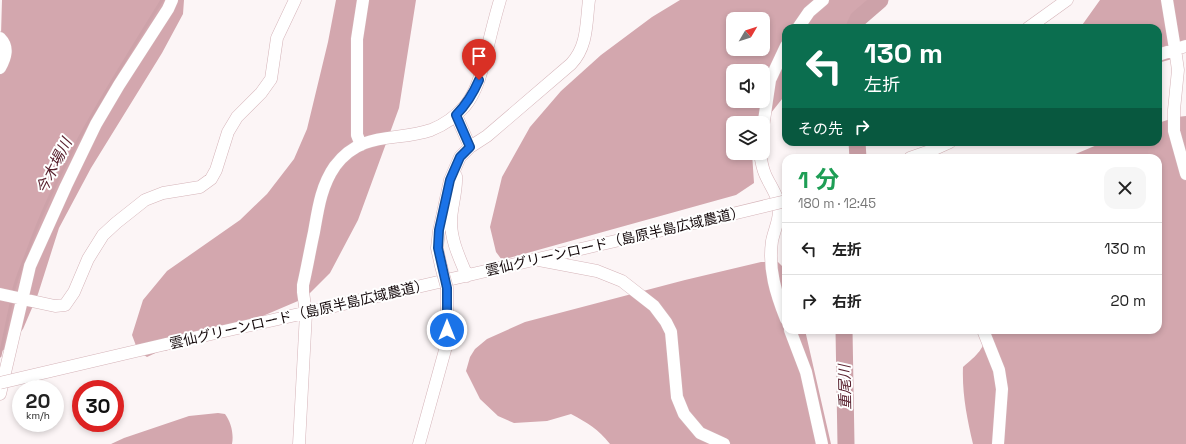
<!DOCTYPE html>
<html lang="ja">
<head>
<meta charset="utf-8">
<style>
  body { margin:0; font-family:"Space Grotesk","Noto Sans JP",sans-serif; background:#f6f6f6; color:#222; height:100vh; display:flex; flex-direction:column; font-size:15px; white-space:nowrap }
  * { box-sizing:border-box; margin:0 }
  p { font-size:13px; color:#767676 }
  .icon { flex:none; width:22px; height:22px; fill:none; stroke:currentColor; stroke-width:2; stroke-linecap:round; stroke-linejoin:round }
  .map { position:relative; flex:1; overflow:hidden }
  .side { position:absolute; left:782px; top:154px; width:380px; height:180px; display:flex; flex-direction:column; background:#fff; border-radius:12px; box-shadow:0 2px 6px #0003 }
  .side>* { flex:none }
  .top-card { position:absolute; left:782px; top:24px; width:380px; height:122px; border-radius:12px; box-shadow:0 2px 6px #0003; background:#0b6e4f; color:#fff; overflow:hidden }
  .needle { width:26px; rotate:51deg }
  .tools { position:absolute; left:726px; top:12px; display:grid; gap:8px }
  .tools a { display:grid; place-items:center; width:44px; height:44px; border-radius:8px; background:#fff; box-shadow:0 2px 6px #0003; font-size:20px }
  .speed { position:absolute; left:12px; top:380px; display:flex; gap:8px; font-size:20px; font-weight:700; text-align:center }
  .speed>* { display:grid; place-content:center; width:52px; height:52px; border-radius:50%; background:#fff; box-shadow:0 2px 6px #0003; line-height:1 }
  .speed small { font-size:10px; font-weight:400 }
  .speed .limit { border:6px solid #d22; background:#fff; color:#111 }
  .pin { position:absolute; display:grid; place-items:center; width:34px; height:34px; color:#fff; margin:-41px -17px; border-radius:50% 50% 50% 0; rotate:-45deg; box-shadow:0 0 4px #0007 }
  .pin .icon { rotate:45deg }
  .me { position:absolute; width:44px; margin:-22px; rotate:0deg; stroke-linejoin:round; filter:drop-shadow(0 0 3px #0008) }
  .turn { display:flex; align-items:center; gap:14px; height:84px; padding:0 16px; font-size:18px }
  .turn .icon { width:52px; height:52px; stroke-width:2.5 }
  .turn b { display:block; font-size:28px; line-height:34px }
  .then { display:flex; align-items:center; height:38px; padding:0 16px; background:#0003; gap:8px; font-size:15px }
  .round { display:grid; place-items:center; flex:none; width:42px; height:42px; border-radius:12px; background:#f6f6f6 }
  .summary { display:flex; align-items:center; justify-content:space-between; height:68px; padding:0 16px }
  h1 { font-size:24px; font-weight:700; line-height:30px; color:#1e9e55 }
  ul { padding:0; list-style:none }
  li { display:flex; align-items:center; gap:12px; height:52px; padding:0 16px; border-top:1px solid #e0e0e0 }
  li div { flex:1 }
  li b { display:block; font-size:15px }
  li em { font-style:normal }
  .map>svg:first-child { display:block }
</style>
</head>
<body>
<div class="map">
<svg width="1186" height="444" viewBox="0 0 1186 444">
  <rect width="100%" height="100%" fill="#fcf5f6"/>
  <path fill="#d3a7ae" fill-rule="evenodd" d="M2 0H184L183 14 162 53 91 168 59 228 38 294 23 329 5 349 0 352V43L1 35Z
    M336 0H416L399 108 358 220 330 273 305 298 218 335 164 349 147 357 138 351 132 335 143 300 167 271 240 220 267 194 294 159 307 129 328 42Z
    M680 0H872L859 12 844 28H786V94L763 123H733V153H752L754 183 736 195 502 260 496 252 490 227 502 177 530 127 561 91 601 55 652 17ZM733 19H763V49H733ZM733 71H763V101H733Z
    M1100 0H1186V49L1172 59 1158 63V28H1080Z
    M1186 116V444H973C967 418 962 394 963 367 977 355 985 349 987 330H1158V158H1066L1104 142H1158V123L1177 117Z
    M761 262H778L786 270V330H805L831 444H610C598 429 588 423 571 414L547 421 514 423 498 416 480 399 466 371 470 357 475 349 487 339 525 322 685 280Z
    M218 413 225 414C231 422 234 434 232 444H111L124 438 189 416Z"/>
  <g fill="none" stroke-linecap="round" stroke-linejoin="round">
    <path stroke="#cda2a9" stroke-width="3" d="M13 293C16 278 23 264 28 250 60 160 113 80 162 0
      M0 356 12 299"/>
    <path stroke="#cda2a9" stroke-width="17" d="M854 28 858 19 880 0
      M857 142 858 158
      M844 330 846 444"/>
    <g stroke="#d5b4b9" stroke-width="13">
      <path id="minor" d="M1167 0 1175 49 1178 70 1174 110V131L1186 174
        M798 28 809 12 823 0
        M1028 28 1067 0
        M0 38C9 47 6 57 0 68
        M1158 55 1186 46
        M456 115 470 147
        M763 127 770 80 786 46
        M361 145 357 135V39L363 0
        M760 153C761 160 762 167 765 174 770 186 780 198 779 211 779 221 774 231 772 241 768 269 776 294 786 319
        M910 158 930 151 950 142
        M456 176C457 192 451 207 451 222 451 241 460 259 467 276
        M539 260 597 271 622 281 654 306 666 322 671 332 677 397 684 414 700 433 724 444
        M441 266 437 248 439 231 450 180 460 157 470 147 487 136 571 64C588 46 586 23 589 0
        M0 294 55 306 65 305 74 292 88 259 103 235 116 223 145 200 163 193 200 187 211 179 216 170 228 132 237 117 261 93 271 79 277 38 295 0
        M790 330 806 372 822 444
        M983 330 999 370 1002 389 998 444
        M166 344C344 305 521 262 699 222
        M0 394 30 266 66 186 96 124 119 85 168 9 172 0
        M299 444 306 313 303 292V285C307 268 310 250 314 232 318 209 321 186 335 166 362 130 396 142 431 130 444 125 456 116 465 106 478 90 482 69 487 50 491 33 495 17 500 0
        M419 444 447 343V288"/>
    </g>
    <use href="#minor" stroke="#fff" stroke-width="12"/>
    <g stroke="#d5b4b9" stroke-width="13" stroke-linecap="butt">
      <path id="minor-bridge" d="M699 222 786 201
        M441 266 447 288
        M0 383 166 344"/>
    </g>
    <use href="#minor-bridge" stroke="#fff" stroke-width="12"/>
  </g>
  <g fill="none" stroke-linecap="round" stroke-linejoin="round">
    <g stroke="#114b97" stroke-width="10">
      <path id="route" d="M447 330V288L438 248 439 230 450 180 460 157 470 147 456 115C466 105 473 94 479 80"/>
    </g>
    <use href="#route" stroke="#1a73e8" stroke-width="7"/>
  </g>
  <g text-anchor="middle" stroke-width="4" stroke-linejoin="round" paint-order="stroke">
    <g font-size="14" fill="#150a0c" stroke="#fff">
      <text transform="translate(615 241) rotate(-13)" y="5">雲仙グリーンロード（島原半島広域農道）</text>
      <text transform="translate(299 314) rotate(-13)" y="5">雲仙グリーンロード（島原半島広域農道）</text>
    </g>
    <g font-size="15" font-style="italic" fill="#59222f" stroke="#fff">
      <text transform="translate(54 166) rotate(-63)" y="5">今木場川</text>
      <text transform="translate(845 387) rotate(-91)" y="5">重尾川</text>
    </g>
  </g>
</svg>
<div class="tools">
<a><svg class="needle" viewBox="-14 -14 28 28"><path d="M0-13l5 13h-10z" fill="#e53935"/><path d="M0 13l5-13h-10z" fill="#767676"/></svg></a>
<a><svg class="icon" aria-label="sound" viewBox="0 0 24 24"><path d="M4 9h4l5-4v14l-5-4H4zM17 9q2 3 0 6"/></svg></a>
<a><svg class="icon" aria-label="layers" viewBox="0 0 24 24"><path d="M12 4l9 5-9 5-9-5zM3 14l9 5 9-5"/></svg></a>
</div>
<div class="speed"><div>20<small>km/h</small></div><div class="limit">30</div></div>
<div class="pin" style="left:479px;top:80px;background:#d93025"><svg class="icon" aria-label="arrive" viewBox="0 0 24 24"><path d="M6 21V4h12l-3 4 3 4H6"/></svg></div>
<svg class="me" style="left:447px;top:330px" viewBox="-20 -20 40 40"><circle r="17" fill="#1a73e8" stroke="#fff" stroke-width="3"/><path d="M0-11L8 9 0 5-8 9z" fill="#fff"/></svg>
<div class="top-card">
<div class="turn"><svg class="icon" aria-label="left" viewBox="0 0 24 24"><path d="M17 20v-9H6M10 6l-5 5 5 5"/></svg><div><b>130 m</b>左折</div></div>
<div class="then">その先<svg class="icon" aria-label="right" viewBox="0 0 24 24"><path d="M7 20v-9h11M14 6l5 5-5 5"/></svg></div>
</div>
<section class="side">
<div class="summary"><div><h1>1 分</h1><p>180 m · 12:45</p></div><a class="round"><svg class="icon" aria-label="close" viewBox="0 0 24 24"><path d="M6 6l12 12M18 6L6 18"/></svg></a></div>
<ul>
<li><svg class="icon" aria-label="left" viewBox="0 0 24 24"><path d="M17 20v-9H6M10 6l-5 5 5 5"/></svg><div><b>左折</b></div><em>130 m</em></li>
<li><svg class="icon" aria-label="right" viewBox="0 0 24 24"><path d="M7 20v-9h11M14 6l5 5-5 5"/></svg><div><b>右折</b></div><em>20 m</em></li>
</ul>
</section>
</div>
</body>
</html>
